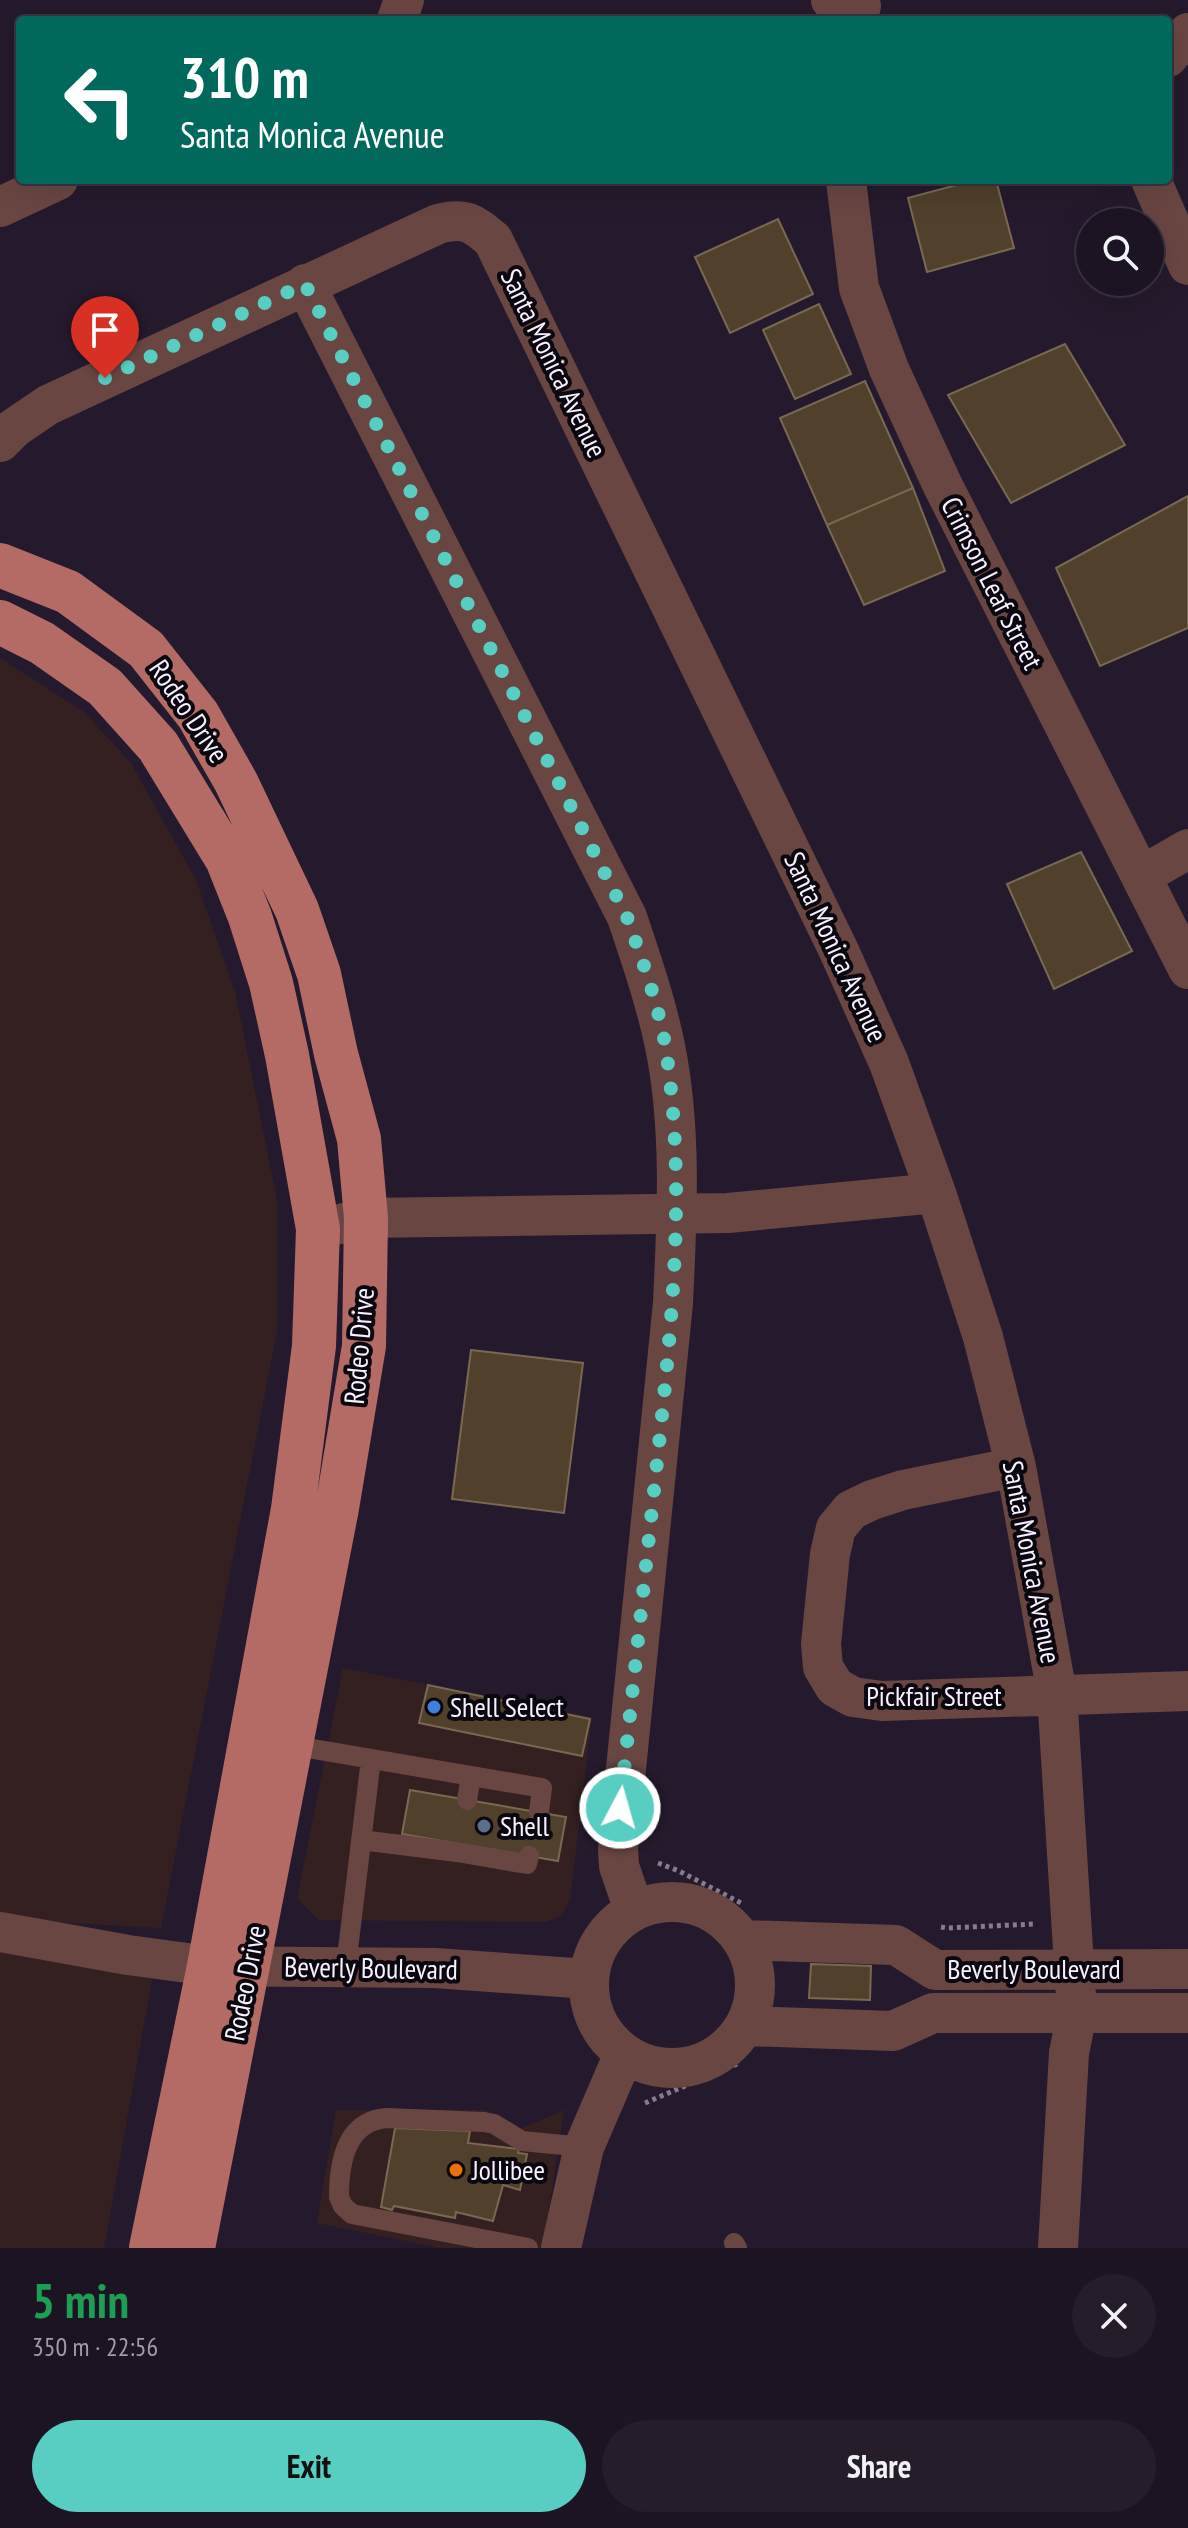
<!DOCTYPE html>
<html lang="en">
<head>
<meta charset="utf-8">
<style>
  body { margin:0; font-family:"PT Sans Narrow",sans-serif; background:#251d2a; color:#f1f3f6; height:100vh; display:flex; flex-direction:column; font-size:30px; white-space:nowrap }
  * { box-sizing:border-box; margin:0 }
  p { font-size:26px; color:#a09ea5 }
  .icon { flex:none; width:44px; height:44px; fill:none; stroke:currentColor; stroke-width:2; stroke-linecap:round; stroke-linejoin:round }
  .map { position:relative; height:2248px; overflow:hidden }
  .side { display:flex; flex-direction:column; background:#1c1422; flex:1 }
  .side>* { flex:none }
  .banner { position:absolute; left:16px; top:16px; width:1156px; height:168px; border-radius:8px; box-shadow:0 8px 32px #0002,0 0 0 2px #3a3340; background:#00695c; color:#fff; overflow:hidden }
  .tools { position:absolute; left:1076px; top:208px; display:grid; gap:16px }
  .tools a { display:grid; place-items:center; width:88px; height:88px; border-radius:50%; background:#1c1422; box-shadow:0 8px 32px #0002,0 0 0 2px #3a3340; font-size:40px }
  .pin { position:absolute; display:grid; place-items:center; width:68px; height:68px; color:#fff; margin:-82px -34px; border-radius:50% 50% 50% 0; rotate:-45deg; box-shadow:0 0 8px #0007 }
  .pin .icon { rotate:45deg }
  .me { position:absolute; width:88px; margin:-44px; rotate:6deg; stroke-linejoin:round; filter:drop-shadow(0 0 6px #0008) }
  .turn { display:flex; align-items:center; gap:28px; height:168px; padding:0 32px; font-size:36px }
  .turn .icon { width:104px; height:104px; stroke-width:2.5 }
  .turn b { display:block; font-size:56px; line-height:68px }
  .round { display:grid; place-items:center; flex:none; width:84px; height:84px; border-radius:42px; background:#251d2a }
  .summary { display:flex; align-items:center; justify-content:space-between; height:136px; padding:0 32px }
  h1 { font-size:48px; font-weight:700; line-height:60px; color:#1e9e55 }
  .action { display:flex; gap:16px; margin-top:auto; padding:16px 32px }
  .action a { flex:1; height:92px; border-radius:48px; background:#57cec1; color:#111; font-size:32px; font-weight:700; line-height:92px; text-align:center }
  .action a+a { background:#251d2a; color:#f1f3f6 }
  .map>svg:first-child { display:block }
</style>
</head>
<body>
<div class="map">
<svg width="1188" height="2248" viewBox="0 0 1188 2248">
  <rect width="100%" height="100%" fill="#251a2d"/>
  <path fill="#342021" d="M0 658 84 712 131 763 196 880 235 992 277 1199V1331L161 1928 0 1919Z
    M343 1668 592 1717 570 1900 562 1915 547 1922 319 1920 297 1898Z
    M0 1947 153 1974 104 2248H0Z
    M336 2110H486L513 2132 564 2110 543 2248H441L317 2223Z"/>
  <path fill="#50402c" stroke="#796953" stroke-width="2" d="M975 180H996L1014 248 927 272 908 198Z
    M778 219 813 294 730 333 695 257Z
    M819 304 851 374 795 399 763 330Z
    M1065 344 1125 445 1011 503 948 395Z
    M865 381 913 488 827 525 780 418Z
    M913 488 945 571 864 605 827 525Z
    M1188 496V628L1100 666 1056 568Z
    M1081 852 1132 951 1054 989 1007 884Z
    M471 1350 583 1363 564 1513 452 1499Z
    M428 1685 590 1719 582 1756 419 1723Z
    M410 1790 566 1817 558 1861 402 1834Z
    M811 1964 871 1966 870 2000 809 1998Z
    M395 2128 470 2131 468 2143 519 2149 518 2153 527 2154 520 2190 503 2185 493 2221 456 2212 455 2218 394 2206 392 2210 381 2207Z"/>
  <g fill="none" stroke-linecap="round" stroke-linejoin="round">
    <path stroke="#857c8d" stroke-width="5" stroke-dasharray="4 4" stroke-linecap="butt" d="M658 1863 679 1871 743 1904
      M941 1927 947 1928 1035 1924
      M645 2103 739 2063"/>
    <path stroke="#6a4643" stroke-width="20" d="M290 1745 542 1788 539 1812
      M467 1800 471 1776
      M361 1840 457 1852 527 1864 529 1856
      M346 1966 371 1759
      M734 2243 737 2248
      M528 2248 352 2214 343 2206 339 2197C339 2162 346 2121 387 2118L484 2122 494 2124 522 2141 584 2147"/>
    <path stroke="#6a4643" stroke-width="40" d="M831 0 861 6
      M397 20 404 0
      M1168 57 1188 33
      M846 180 859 288 889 369 942 484 1188 969
      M1151 180 1188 265
      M0 207 58 180
      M305 284 627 917C641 959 656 1002 665 1046 682 1130 677 1218 673 1303L618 1848 619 1866 634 1910
      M0 442 14 428 48 405 438 224C465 217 472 222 493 240L839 951 889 1063 936 1193 983 1337 1016 1467 1057 1694 1077 2013 1069 2053 1058 2248
      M1141 876 1188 849
      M318 1229 366 1218 728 1213 936 1193
      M1016 1467 903 1490 872 1500 851 1510 836 1528 830 1554 821 1644 823 1667 835 1687 853 1697 882 1701 1188 1691
      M589 1985a83 83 0 1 1 166 0a83 83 0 1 1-166 0Z
      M0 1932 128 1955 209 1966 435 1968 588 1979
      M743 1940 896 1945 935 1970 1188 1969
      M745 2026 893 2031 933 2013H1188
      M561 2248 584 2147 624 2054"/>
    <path stroke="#b46b66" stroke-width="44" d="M0 565 68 592 146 649 198 715 236 782 297 910 319 974 336 1054 359 1139 366 1218 364 1346 337 1508 193 2248
      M0 622 42 643 105 687 158 746 227 859 250 917 271 983 287 1055 318 1229 314 1346 293 1509 209 1966 151 2248"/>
  </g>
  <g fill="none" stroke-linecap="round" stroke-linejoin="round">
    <path stroke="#57cec1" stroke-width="14" stroke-dasharray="0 25.2" d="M105 378 305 284 627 917C642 960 659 1005 666 1050 687 1191 671 1331 656 1472 644 1584 632 1696 620 1808"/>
  </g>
  <circle fill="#3f7fe0" stroke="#0b070f" stroke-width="3" cx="434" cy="1707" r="8"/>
  <circle fill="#5c6f8a" stroke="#0b070f" stroke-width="3" cx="484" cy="1826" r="8"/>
  <circle fill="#e8710a" stroke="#0b070f" stroke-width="3" cx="456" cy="2170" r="8"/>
  <g text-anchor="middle" stroke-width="8" stroke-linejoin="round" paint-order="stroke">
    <g font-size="28" fill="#f7f0fe" stroke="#0b070f">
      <text transform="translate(554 363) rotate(64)" y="10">Santa Monica Avenue</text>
      <text transform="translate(992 583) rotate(63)" y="10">Crimson Leaf Street</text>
      <text transform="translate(189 711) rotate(56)" y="10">Rodeo Drive</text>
      <text transform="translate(836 947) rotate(65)" y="10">Santa Monica Avenue</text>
      <text transform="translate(359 1346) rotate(-85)" y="10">Rodeo Drive</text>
      <text transform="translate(1032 1562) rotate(79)" y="10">Santa Monica Avenue</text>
      <text x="934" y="1706">Pickfair Street</text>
      <text transform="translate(371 1968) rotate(1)" y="10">Beverly Boulevard</text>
      <text x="1034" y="1979">Beverly Boulevard</text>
      <text transform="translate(245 1983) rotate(-79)" y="10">Rodeo Drive</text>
    </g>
    <g font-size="28" fill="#f7f0fe" stroke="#0b070f" text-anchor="start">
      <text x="450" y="1717">Shell Select</text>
      <text x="500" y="1836">Shell</text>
      <text x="472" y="2180">Jollibee</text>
    </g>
  </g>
</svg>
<div class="tools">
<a><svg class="icon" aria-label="search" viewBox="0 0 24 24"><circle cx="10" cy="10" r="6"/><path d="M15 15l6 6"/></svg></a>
</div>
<div class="pin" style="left:105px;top:378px;background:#d93025"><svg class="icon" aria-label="arrive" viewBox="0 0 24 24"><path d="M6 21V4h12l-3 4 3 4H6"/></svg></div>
<svg class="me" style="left:620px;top:1808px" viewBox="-20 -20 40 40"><circle r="17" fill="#57cec1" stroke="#fff" stroke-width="3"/><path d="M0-11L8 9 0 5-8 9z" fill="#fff"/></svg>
<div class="banner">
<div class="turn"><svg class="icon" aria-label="left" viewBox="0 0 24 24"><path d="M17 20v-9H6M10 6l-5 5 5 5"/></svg><div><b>310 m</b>Santa Monica Avenue</div></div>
</div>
</div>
<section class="side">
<div class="summary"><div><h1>5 min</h1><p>350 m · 22:56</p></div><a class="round"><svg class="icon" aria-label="close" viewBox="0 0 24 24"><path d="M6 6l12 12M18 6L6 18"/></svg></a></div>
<div class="action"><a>Exit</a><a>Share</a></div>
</section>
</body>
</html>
